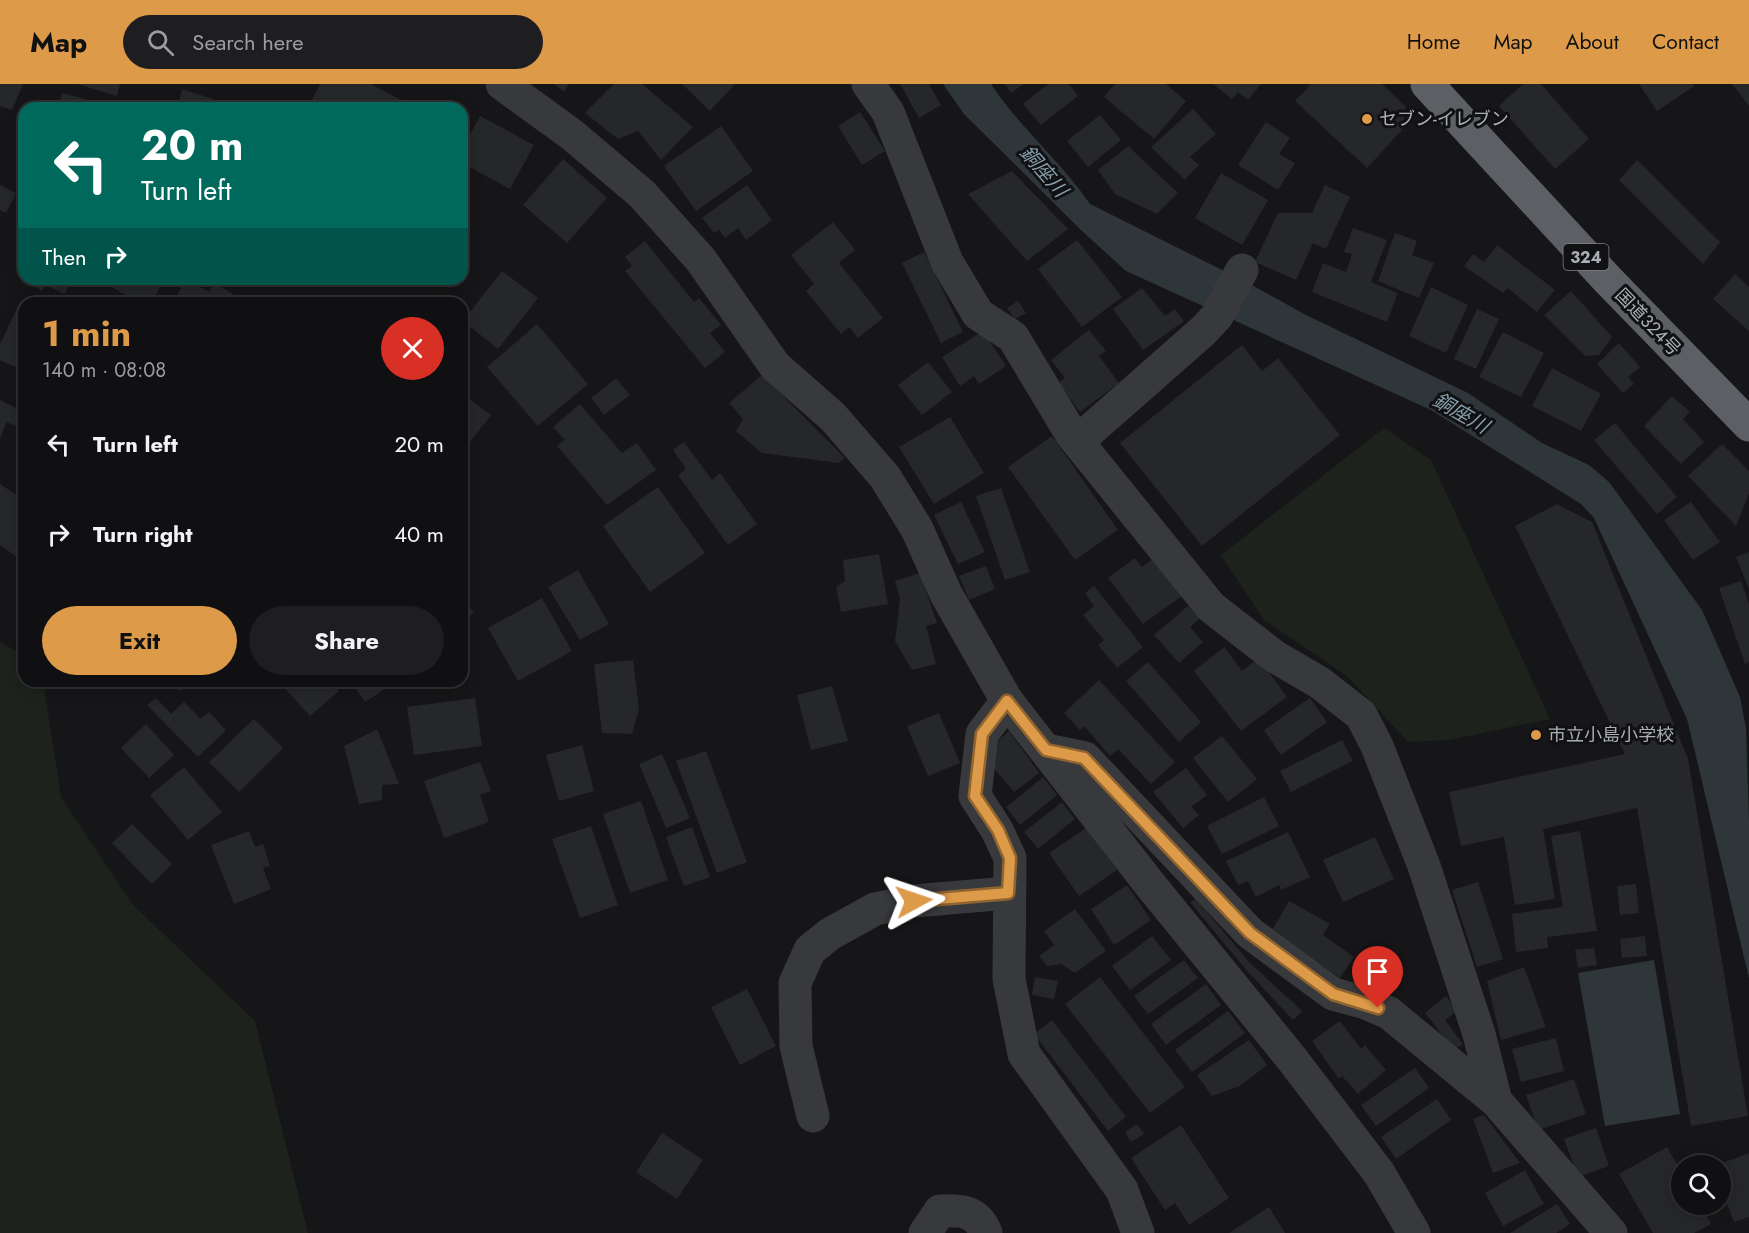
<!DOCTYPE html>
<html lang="en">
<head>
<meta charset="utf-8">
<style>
  body { margin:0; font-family:Jost,"Noto Sans JP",sans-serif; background:#1e1e20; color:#f1f3f6; height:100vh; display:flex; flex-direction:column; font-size:22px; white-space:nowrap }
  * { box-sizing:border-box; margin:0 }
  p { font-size:20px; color:#9c9d9f }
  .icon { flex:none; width:33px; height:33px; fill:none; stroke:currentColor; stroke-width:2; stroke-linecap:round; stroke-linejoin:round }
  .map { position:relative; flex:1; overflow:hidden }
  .details { position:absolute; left:18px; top:213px; width:450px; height:390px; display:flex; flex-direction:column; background:#101012; border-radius:18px; box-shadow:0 3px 15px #0003,0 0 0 2px #303032 }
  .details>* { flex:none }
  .banner { position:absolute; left:18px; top:18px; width:450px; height:183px; border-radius:18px; box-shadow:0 3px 15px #0003,0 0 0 2px #303032; background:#00695c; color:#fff; overflow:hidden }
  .fabs { position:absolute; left:1671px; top:1071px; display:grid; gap:12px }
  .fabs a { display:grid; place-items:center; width:60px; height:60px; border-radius:50%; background:#101012; box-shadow:0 3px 15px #0003,0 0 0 2px #303032; font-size:30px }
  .pin { position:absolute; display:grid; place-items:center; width:51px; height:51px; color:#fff; margin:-62px -26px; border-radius:50% 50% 50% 0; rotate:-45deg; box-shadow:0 0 6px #0007 }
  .pin .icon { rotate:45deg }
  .me { position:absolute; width:66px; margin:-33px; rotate:85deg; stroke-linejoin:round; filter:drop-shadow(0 0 4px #0008) }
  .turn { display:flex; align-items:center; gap:21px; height:126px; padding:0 24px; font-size:27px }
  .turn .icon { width:78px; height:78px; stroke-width:2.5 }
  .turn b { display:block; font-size:42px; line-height:51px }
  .then { display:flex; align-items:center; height:57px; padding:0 24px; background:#0003; gap:12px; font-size:22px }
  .round { display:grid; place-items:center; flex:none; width:63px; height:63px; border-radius:32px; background:#1e1e20 }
  .overview { display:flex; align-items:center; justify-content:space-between; height:102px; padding:0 24px }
  h1 { font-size:36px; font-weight:700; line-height:45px; color:#dd9a49 }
  .button { display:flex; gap:12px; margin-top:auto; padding:12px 24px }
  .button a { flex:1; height:69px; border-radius:36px; background:#dd9a49; color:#111; font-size:24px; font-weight:700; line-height:69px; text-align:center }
  .button a+a { background:#1e1e20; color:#f1f3f6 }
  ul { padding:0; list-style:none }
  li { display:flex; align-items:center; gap:18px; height:90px; padding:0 24px }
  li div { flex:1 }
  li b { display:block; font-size:22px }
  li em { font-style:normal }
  header { display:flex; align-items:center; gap:36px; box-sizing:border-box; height:84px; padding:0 30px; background:#dd9a49; color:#111 }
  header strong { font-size:28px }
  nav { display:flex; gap:33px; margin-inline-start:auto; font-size:21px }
  .search { width:420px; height:54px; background:#1e1e20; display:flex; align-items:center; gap:15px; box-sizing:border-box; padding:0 21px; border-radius:33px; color:#9c9d9f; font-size:22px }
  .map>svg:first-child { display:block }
</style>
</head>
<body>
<header>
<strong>Map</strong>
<div class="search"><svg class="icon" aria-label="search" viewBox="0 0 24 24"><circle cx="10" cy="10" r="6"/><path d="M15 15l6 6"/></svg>Search here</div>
<nav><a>Home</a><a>Map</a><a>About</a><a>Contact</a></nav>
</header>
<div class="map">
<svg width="1749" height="1149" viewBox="0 0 1749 1149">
  <rect width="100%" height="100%" fill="#161618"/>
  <path fill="#1d221d" d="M1384 344 1431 376 1550 635 1449 656 1408 658 1347 592 1264 536 1221 471Z
    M0 558 24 571V597H43L61 713 132 820 255 937 308 1149H0Z"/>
  <path fill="#2e363a" d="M943 0H991C1020 44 1061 77 1090 120L1250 200 1304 230 1468 309 1542 359 1589 381 1609 398 1702 526 1740 613 1746 644 1749 737V894L1687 635 1594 434 1581 420 1431 326 1126 187 1082 147 964 30Z
    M1654 876 1680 1030 1605 1042 1578 889Z"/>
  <path fill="#262729" d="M0 0H23L12 26 0 22Z
    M77 0H120L117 12Z
    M320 0H371L416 24H328L312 16Z
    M554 0H569L564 8Z
    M614 0H642L693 43 661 76 638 47 618 55 585 29Z
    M682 0H735L710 27Z
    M900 0H929L941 21 919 34Z
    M1005 0H1024L1011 9Z
    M1048 0H1069L1078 12 1041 41 1023 20Z
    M1115 0H1166L1186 17 1154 55 1104 13Z
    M1213 0H1261L1248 16 1238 8 1232 15Z
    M1311 0H1382L1406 23 1402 46 1367 84 1295 17Z
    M1523 0H1541L1589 55 1555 85 1499 22Z
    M1639 0H1693L1694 2 1657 27Z
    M1732 0H1749V22Z
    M182 5 213 15 210 24H177Z
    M62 9 93 17 91 24H58Z
    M1193 25 1216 50 1190 73 1199 81 1185 96 1151 63Z
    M860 28 885 67 862 81 838 42Z
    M1100 31 1121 56 1088 83 1067 57Z
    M480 32 534 61 510 105 462 79V65Z
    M1266 38 1290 54 1279 70 1295 79 1278 106 1238 81Z
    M721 42 753 87 696 127 664 82Z
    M1128 62 1178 109 1157 130 1115 110 1098 86Z
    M563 75 607 114 567 159 523 121Z
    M1637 76 1720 158 1703 180 1619 96Z
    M1012 87 1068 145 1027 177 968 110Z
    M1221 89 1268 116 1242 161 1195 134Z
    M0 101 16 109 6 129 0 126Z
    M747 101 772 136 746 156 738 144 725 154 719 146 714 149 702 134Z
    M1325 101 1350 113 1326 165 1313 159 1296 196 1255 178 1278 129H1312Z
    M833 138 855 166 839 179 883 234 858 254 849 243 841 250 806 207 814 200 791 171Z
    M1353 144 1387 156 1371 198 1398 209 1387 238 1312 208 1323 179 1346 188 1352 170 1344 168Z
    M1395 149 1417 157 1412 171 1434 179 1419 214 1378 197Z
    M1077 156 1122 213 1082 243 1038 185Z
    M645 157 694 218 699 214 721 241 710 249 725 268 705 284 625 187 632 182 625 173Z
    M1497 161 1555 206 1537 228 1508 204 1503 209 1464 182 1473 170 1484 178Z
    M924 168 963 248 941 259 902 179Z
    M502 187 538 214 498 265 463 237Z
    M24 189V195H72L65 210 45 201 42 207 21 195Z
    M1735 190 1749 203V247L1713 215Z
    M97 195H165L151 219H140Z
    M186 195 209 208 214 199 233 210 228 219H173Z
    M1431 203 1468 221 1446 269 1409 252Z
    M1142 204 1165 232 1175 225 1184 237 1143 266 1113 225Z
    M1571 207 1612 253 1599 271 1585 272 1544 231Z
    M1018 217 1026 229 1015 235 1007 224Z
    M18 222 24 225V287L0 276V260Z
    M1477 225 1499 235 1476 285 1454 275Z
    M537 240 588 300 538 342 487 283Z
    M1089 246 1106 267 1099 272 1119 299 1080 328 1058 299 1065 294 1051 276Z
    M983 247 1006 282 979 300 974 292 960 302 942 273Z
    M1503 248 1544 269 1521 313 1479 293Z
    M1619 259 1640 283 1628 293 1634 300 1623 309 1597 280Z
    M1242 261 1262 287 1278 274 1340 351 1202 462 1120 359Z
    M928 278 952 308 922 331 898 301Z
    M1552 284 1601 310 1581 347 1532 322Z
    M762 291 845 374 839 379 762 369 736 347 743 335 729 319Z
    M616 294 630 311 604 331 591 314Z
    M462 310 491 331 464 366 462 365Z
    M1672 312 1690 328 1683 335 1704 358 1681 380 1644 342Z
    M0 316 22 327 15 342 7 338 0 354Z
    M580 320 622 369 637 359 656 386 607 421 557 362 565 356 553 343Z
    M950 333 984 389 934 420 899 363Z
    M1615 339 1677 413 1657 430 1594 356Z
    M1052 352 1118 446 1075 476 1008 383Z
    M684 358 712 396 720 389 757 440 728 461 678 391 686 385 673 366Z
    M1722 360 1749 387V409L1736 442 1688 392Z
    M0 400 24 416 19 423 24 426V472L21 476 0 461Z
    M658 403 705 469 650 508 603 442Z
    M1001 404 1030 488 1005 496 976 412Z
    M961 418 985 468 958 480 934 431Z
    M1691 418 1720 458 1693 476 1664 436Z
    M1557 420 1592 438 1688 675 1748 1032 1691 1042 1637 724 1543 745 1555 815 1515 821 1504 753 1461 762 1449 708 1625 670 1515 442Z
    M1749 468V505L1736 473Z
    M879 470 888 520 841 528 836 503 845 497 843 476Z
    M1135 474 1142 483 1154 474 1182 512 1143 540 1108 494Z
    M986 482 995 505 969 516 959 492Z
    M578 486 609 540 580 556 548 503Z
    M920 489 937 539 926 542 936 580 912 586 895 557 900 515 895 497Z
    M1741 497 1749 520V578L1745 580 1719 504Z
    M1094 502 1143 563 1117 584 1098 561 1104 556 1083 531 1094 522 1085 509Z
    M542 514 572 567 518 597 488 544Z
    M462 515 474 528 462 539Z
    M1188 522 1200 534 1190 543 1203 558 1179 579 1154 551Z
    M1224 563 1242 587 1259 574 1287 613 1241 647 1194 587Z
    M633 576 639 625 632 650 602 649 594 580Z
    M1148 578 1201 638 1179 658 1126 597Z
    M1099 596 1175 678 1151 700 1118 665 1110 672 1084 642 1080 646 1064 629Z
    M171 597H191L181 607Z
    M278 597H330L339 607 310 632Z
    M351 597H387L390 602 365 618Z
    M832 602 848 657 811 666 797 611Z
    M156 614 171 630 184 618 201 635 209 628 226 646 198 673 147 621Z
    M475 614 482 662 414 671 407 623Z
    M1310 614 1327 638 1281 671 1264 646Z
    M939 629 960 679 928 692 907 642Z
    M254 635 283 664 239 708 209 678Z
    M146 640 174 671 149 694 121 664Z
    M377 645 399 700 382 701V716L359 720 344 662Z
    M1009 647 1039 689 1014 708 991 681 997 658Z
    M1222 652 1257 695 1228 718 1193 674Z
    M1342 656 1353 677 1291 708 1280 687Z
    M582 661 594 707 559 717 546 671Z
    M706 667 747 778 717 789 676 677Z
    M662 670 690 734 666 744 639 680Z
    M480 678 491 707 480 711 489 738 444 754 424 697Z
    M184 683 222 728 188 756 150 711Z
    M1186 684 1207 711 1191 723 1199 731 1183 744 1153 708Z
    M1043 693 1057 711 1020 741 1006 723Z
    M1264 713 1279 742 1222 770 1207 742Z
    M641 717 668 796 630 809 603 730Z
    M1062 718 1075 735 1038 765 1024 748Z
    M132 740 172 780 152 800 112 759Z
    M591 742 618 821 580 834 552 755Z
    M692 743 710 793 684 802 666 753Z
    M1086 744 1117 786 1079 812 1049 769Z
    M249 747 255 763 263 760 270 782 263 784 271 805 234 820 211 761Z
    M1580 747 1597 847 1547 853 1548 864 1516 868 1512 830 1563 823 1551 752Z
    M1288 748 1310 793 1281 806 1279 801 1256 813 1248 797 1238 801 1226 777Z
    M1375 753 1394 795 1343 818 1323 776Z
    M1478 798 1503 875 1477 883 1452 806Z
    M1636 800 1639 829 1620 831 1617 802Z
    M1127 801 1151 836 1114 861 1091 825Z
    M1196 815 1250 879 1302 927 1293 936 1248 888 1190 818Z
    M1289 817 1330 840 1323 851 1354 873 1340 894 1272 846Z
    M1075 825 1106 867 1075 889 1061 880 1047 882 1039 872 1054 861 1044 847Z
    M1152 852 1171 876 1130 906 1112 882Z
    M1645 852 1647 872 1622 874 1620 855Z
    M1594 864 1597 881 1578 884 1575 866Z
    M1184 876 1198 894 1148 930 1134 912Z
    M1524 883 1546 943 1501 956 1487 897Z
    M1035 893 1058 897 1054 915 1032 911Z
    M1100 893 1185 1003 1150 1029 1065 920Z
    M1206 900 1221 921 1166 961 1151 940Z
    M747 905 776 962 740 981 711 923Z
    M1446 912 1457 927 1445 936 1463 960 1454 966 1425 929Z
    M1228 927 1245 949 1192 988 1175 966Z
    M1052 936 1126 1033 1108 1047 1034 950Z
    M1340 937 1361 965 1365 961 1386 986 1358 1010 1342 992 1339 995 1312 957Z
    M1556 954 1564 987 1521 998 1512 965Z
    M1249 956 1267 981 1240 1002 1212 1012 1197 991Z
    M1415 984 1429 1004 1376 1042 1361 1021Z
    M1574 995 1586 1030 1538 1046 1526 1011Z
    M1437 1015 1451 1036 1396 1075 1381 1053Z
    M1484 1031 1520 1079 1493 1089 1473 1035Z
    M1137 1040 1144 1050 1131 1058 1125 1048Z
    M1181 1041 1229 1114 1189 1141 1175 1119 1165 1126 1131 1074Z
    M1596 1044 1609 1082 1578 1093 1564 1055Z
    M662 1049 703 1076 677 1115 636 1088Z
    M1667 1063 1682 1089V1120H1700L1711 1140 1694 1149H1653L1619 1090Z
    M1749 1069V1133L1734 1138 1720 1103V1080Z
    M1525 1086 1544 1120 1503 1142 1485 1109Z
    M1557 1120 1570 1140 1556 1149H1510Z
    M1269 1123 1285 1149H1229Z"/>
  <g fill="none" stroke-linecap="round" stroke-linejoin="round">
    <path stroke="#38393c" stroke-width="33" d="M502 0 571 50 642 110 701 176 775 282 833 333 885 393 917 445 946 510 1007 617 1152 803 1292 975 1379 1089 1414 1149
      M868 0 888 28 947 178 978 230 1013 253 1072 351 1211 523 1274 572 1320 599 1361 631 1377 662 1424 782 1479 950 1496 1017 1611 1149
      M1078 357 1203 247 1217 232 1242 186
      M1007 617 982 650 975 712 997 746 1010 774 1009 895 1024 970 1122 1106 1138 1149
      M1046 666 1085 674 1250 849 1333 910 1366 919 1389 929 1496 1017
      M813 1032 796 962 795 899 810 866 830 850 875 825 914 817 1008 809
      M925 1149 940 1127C963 1126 977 1127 986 1149"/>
    <path stroke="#5c5f64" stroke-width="33" d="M1427 0 1608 196 1749 341"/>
  </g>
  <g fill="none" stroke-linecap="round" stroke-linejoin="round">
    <g stroke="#90642f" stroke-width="15">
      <path id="route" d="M914 817 1008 809 1010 774 998 746 975 712 982 650 1007 617 1046 666 1084 674 1250 849 1333 910 1378 924"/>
    </g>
    <use href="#route" stroke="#dd9a49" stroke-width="10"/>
  </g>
  <g fill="#dd9a49" stroke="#111113" stroke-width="2">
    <circle cx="1367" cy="35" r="6"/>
    <circle cx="1536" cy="651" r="6"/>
  </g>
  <g text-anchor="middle" stroke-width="6" stroke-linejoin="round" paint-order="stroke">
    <rect fill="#111113" stroke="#7c8085" stroke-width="1.5" x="1563.5" y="160" width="45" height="26" rx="4.5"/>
    <g font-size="16" font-weight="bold" fill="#aaafb6">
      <text x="1586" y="179">324</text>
    </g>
    <g font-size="18" fill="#aaafb6" stroke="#111113" text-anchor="start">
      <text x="1379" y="41">セブン-イレブン</text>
      <text x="1548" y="657">市立小島小学校</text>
    </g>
    <g font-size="18" fill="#aaafb6" stroke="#111113">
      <text transform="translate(1648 238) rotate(46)" y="6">国道324号</text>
    </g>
    <g font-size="20" font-style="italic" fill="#859fad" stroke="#111113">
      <text transform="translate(1044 87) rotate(49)" y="7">銅座川</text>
      <text transform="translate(1461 329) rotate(30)" y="7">銅座川</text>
    </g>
  </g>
</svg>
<div class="fabs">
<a><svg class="icon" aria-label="search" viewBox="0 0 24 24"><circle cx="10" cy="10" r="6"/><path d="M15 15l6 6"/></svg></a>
</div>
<div class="pin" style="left:1378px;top:924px;background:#d93025"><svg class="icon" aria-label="arrive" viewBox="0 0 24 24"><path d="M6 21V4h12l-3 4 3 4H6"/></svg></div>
<svg class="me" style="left:914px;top:817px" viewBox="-20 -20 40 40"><path d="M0-17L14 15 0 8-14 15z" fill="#dd9a49" stroke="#fff" stroke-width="4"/></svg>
<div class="banner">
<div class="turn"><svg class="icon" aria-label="left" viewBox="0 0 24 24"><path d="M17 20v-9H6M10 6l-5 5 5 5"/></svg><div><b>20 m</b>Turn left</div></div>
<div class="then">Then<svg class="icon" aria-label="right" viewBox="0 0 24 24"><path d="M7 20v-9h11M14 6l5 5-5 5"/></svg></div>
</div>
<section class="details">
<div class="overview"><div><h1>1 min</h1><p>140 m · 08:08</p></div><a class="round" style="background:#d93025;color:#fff"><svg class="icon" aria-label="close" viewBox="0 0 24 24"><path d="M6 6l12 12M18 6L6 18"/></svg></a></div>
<ul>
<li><svg class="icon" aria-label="left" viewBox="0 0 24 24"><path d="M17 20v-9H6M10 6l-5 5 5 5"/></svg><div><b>Turn left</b></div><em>20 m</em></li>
<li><svg class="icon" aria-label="right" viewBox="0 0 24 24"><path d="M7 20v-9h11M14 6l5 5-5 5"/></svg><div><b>Turn right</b></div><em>40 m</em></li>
</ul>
<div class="button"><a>Exit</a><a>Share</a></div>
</section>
</div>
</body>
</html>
